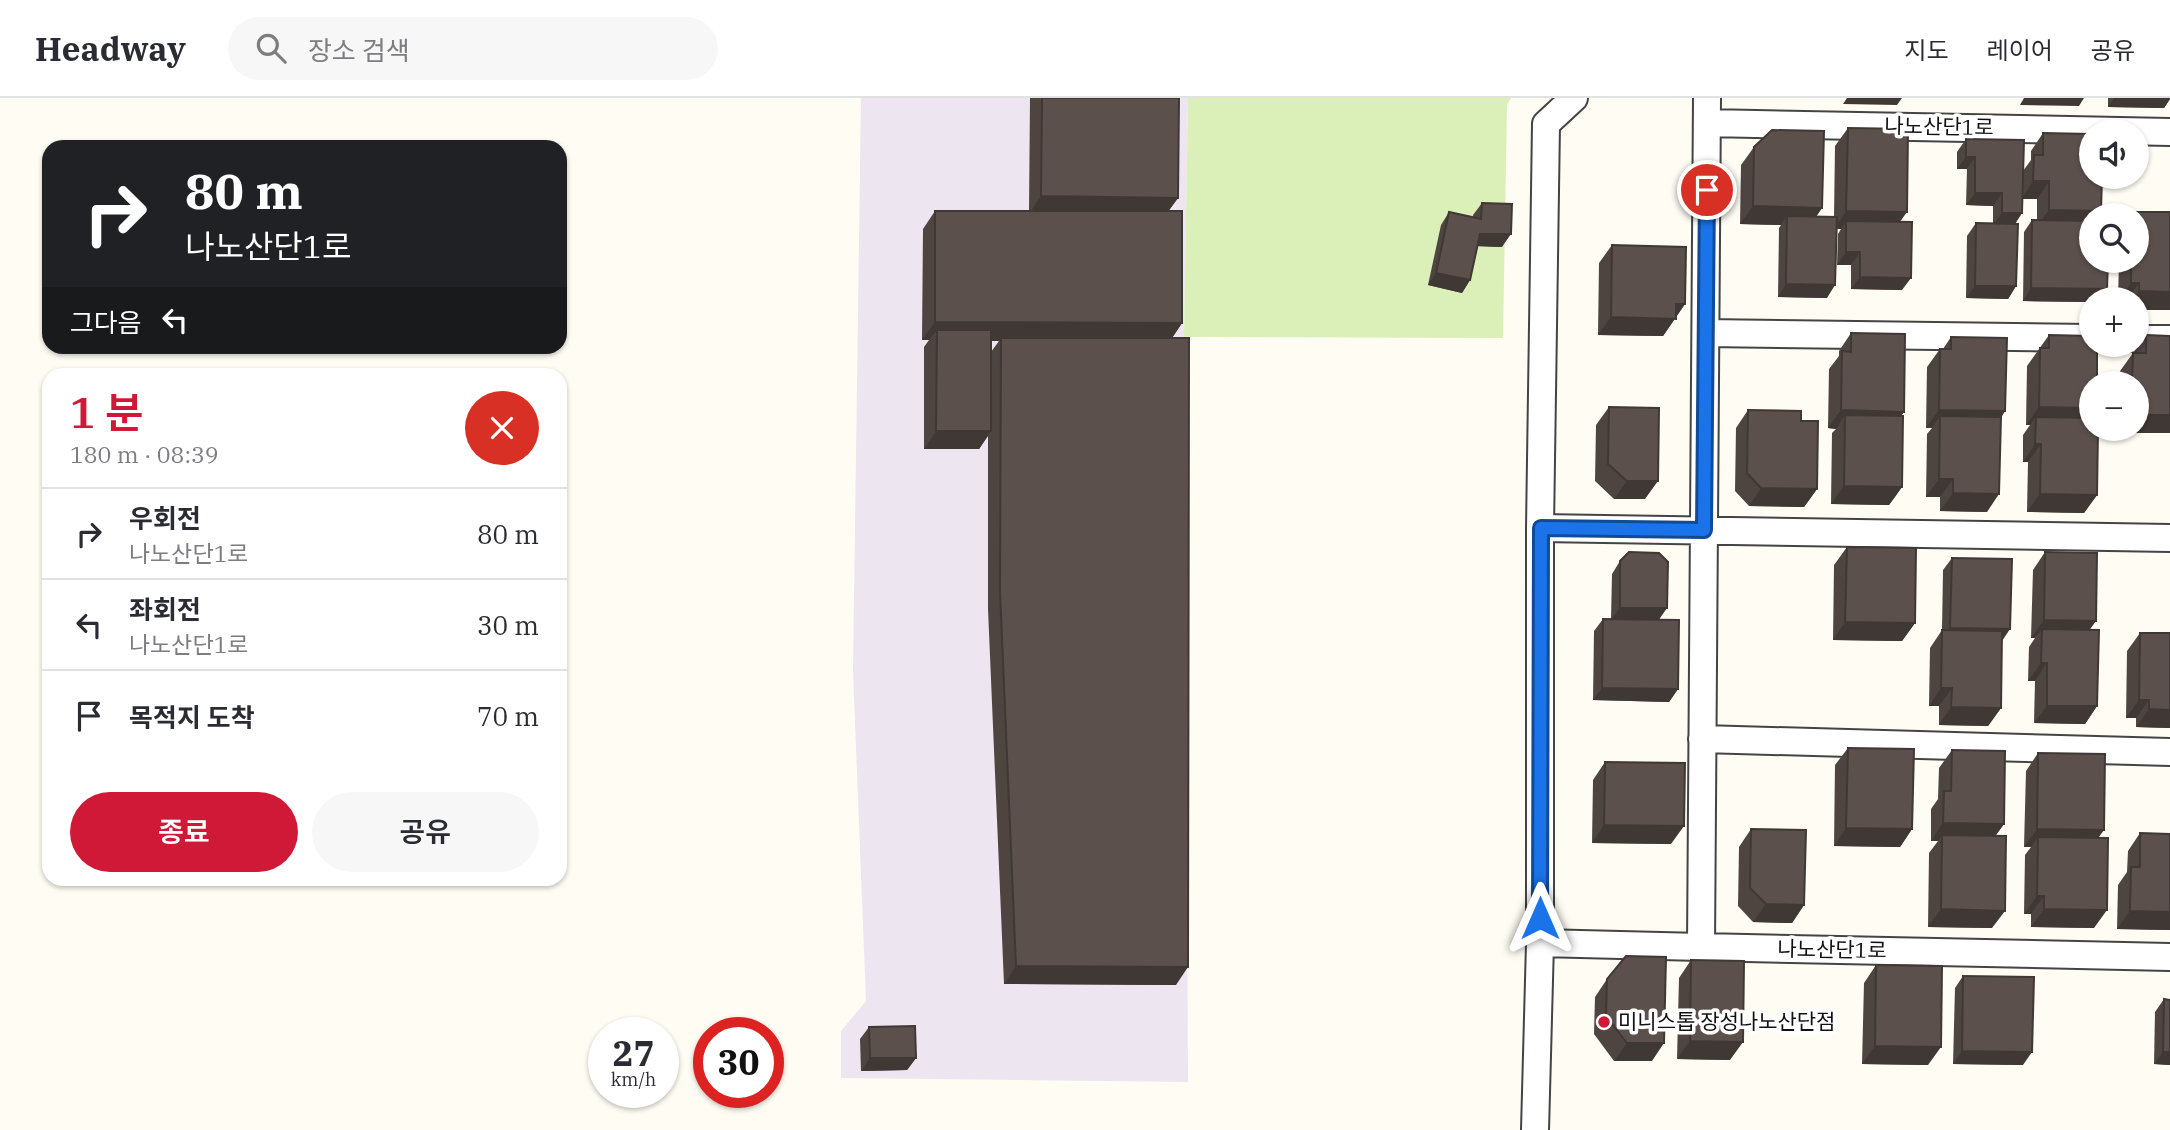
<!DOCTYPE html>
<html lang="ko">
<head>
<meta charset="utf-8">
<style>
  body { margin:0; font-family:"IBM Plex Serif","Noto Sans KR",serif; background:#f7f7f7; color:#2b2b33; height:100vh; display:flex; flex-direction:column; font-size:26px; white-space:nowrap }
  * { box-sizing:border-box; margin:0 }
  p { font-size:23px; color:#7c7c81 }
  .icon { flex:none; width:38px; height:38px; fill:none; stroke:currentColor; stroke-width:2; stroke-linecap:round; stroke-linejoin:round }
  .map { position:relative; flex:1; overflow:hidden }
  .sheet { position:absolute; left:42px; top:270px; width:525px; height:518px; display:flex; flex-direction:column; background:#fff; border-radius:21px; box-shadow:0 2px 5px #0004 }
  .sheet>* { flex:none }
  .top-card { position:absolute; left:42px; top:42px; width:525px; height:214px; border-radius:21px; box-shadow:0 2px 5px #0004; background:#202124; color:#fff; overflow:hidden }
  .fabs { position:absolute; left:2079px; top:21px; display:grid; gap:14px }
  .fabs a { display:grid; place-items:center; width:70px; height:70px; border-radius:50%; background:#fff; box-shadow:0 2px 5px #0004; font-size:35px }
  .speed { position:absolute; left:588px; top:919px; display:flex; gap:14px; font-size:35px; font-weight:700; text-align:center }
  .speed>* { display:grid; place-content:center; width:91px; height:91px; border-radius:50%; background:#fff; box-shadow:0 2px 5px #0004; line-height:1 }
  .speed small { font-size:18px; font-weight:400 }
  .speed .limit { border:10px solid #d22; background:#fff; color:#111 }
  .pin { position:absolute; display:grid; place-items:center; width:60px; height:60px; color:#fff; margin:-30px; border:4px solid #fff; border-radius:50%; box-shadow:0 2px 7px #0007 }
  .me { position:absolute; width:77px; margin:-38px; rotate:0deg; stroke-linejoin:round; filter:drop-shadow(0 0 5px #0008) }
  .turn { display:flex; align-items:center; gap:24px; height:147px; padding:0 28px; font-size:32px }
  .turn .icon { width:91px; height:91px; stroke-width:2.5 }
  .turn b { display:block; font-size:49px; line-height:60px }
  .then { display:flex; align-items:center; height:66px; padding:0 28px; background:#0003; gap:14px; font-size:26px }
  .round { display:grid; place-items:center; flex:none; width:74px; height:74px; border-radius:37px; background:#f7f7f7 }
  .head { display:flex; align-items:center; justify-content:space-between; height:119px; padding:0 28px }
  h1 { font-size:42px; font-weight:600; line-height:52px; color:#d01936 }
  .button { display:flex; gap:14px; margin-top:auto; padding:14px 28px }
  .button a { flex:1; height:80px; border-radius:42px; background:#d01936; color:#fff; font-size:28px; font-weight:600; line-height:80px; text-align:center }
  .button a+a { background:#f7f7f7; color:#2b2b33 }
  ul { padding:0; list-style:none }
  li { display:flex; align-items:center; gap:21px; height:91px; padding:0 28px; border-top:2px solid #e1e1e2 }
  li div { flex:1 }
  li b { display:block; font-size:26px }
  li em { font-style:normal }
  header { display:flex; align-items:center; gap:42px; box-sizing:border-box; height:98px; padding:0 35px; background:#fff; border-bottom:2px solid #e1e1e2 }
  header strong { font-size:33px }
  nav { display:flex; gap:38px; margin-inline-start:auto; font-size:24px }
  .search { width:490px; height:63px; background:#f7f7f7; display:flex; align-items:center; gap:18px; box-sizing:border-box; padding:0 24px; border-radius:38px; color:#7c7c81; font-size:26px }
  .map>svg:first-child { display:block }
</style>
</head>
<body>
<header>
<strong>Headway</strong>
<div class="search"><svg class="icon" aria-label="search" viewBox="0 0 24 24"><circle cx="10" cy="10" r="6"/><path d="M15 15l6 6"/></svg>장소 검색</div>
<nav><a>지도</a><a>레이어</a><a>공유</a></nav>
</header>
<div class="map">
<svg width="2170" height="1032" viewBox="0 0 2170 1032">
  <rect width="100%" height="100%" fill="#fffcf4"/>
  <path fill="#ede5f0" d="M861 0H1188L1184 239 1188 984 841 980V933L866 903 853 573Z"/>
  <path fill="#dbefb9" d="M1188 0H1511L1507 7 1503 240 1184 239Z"/>
  <g fill="none" stroke-linecap="round" stroke-linejoin="round">
    <g stroke="#444" stroke-width="30">
      <path id="minor" d="M1707 0 1701 849 2170 859
        M1707 25 2170 34
        M1706 235 2091 240
        M2137 241H2170
        M1540 430 2170 440
        M1702 641 2170 654
        M1540 845 1701 849
        M1535 1032 1540 845V430L1546 26 1574 0"/>
    </g>
    <use href="#minor" stroke="#fff" stroke-width="26"/>
  </g>
  <path fill="#4e4541" fill-rule="evenodd" d="M1030 0H1179L1178 100 1168 113 1182 225 1172 240 1176 887 1004 886 988 511V338L979 351H924V249L929 242H922L923 131 935 113H1029ZM991 243H999L991 254Z
    M2108 0H2170V1L2164 10 2108 9Z
    M1848 30 1900 124 1902 192 1851 191V167H1837L1838 136 1841 131H1836L1827 200 1778 199 1779 130 1781 127 1740 126 1741 67 1754 49 1822 110 1816 118 1834 119 1835 48Z
    M2043 35 2101 113 2098 117H2091L2107 191 2100 201H2091V204L2023 203 2024 134 2032 122H2037V101H2023L2022 115 2015 126 2016 188 2008 201 1966 200 1967 138 1976 125 1993 126V108L1966 107 1967 71H1957V54L1966 41 2023 73 2031 62V53Z
    M1482 105 1502 149 1478 148 1470 182 1462 195 1428 187 1441 127 1449 114 1473 120V117Z
    M2132 114H2170L2137 201H2118L2119 163H2137V117H2129Z
    M1612 147 1685 206 1663 238 1598 237 1599 165Z
    M1851 235 1904 314 1901 318 1902 389 1889 407 1831 406 1832 335 1836 331 1828 330 1829 271 1839 258V253Z
    M2049 237 2091 310V318L2090 320 2097 397 2084 415 2027 414 2028 364H2023V337L2030 327H2026L2027 268Z
    M2146 237 2170 238V335H2119V331H2137V285H2120V273Z
    M1951 239 2005 313 2001 320 1987 414 1940 413V399H1926L1927 336 1932 330H1926L1927 269 1940 251H1943Z
    M1609 309 1645 401H1614L1595 383 1596 327Z
    M1748 312 1817 391 1804 409 1749 408 1735 393 1736 330Z
    M1847 449 1915 525 1902 543 1833 542 1834 467Z
    M2045 454 2090 532 2097 608 2085 626 2034 625 2035 583H2028L2029 549 2035 540H2031L2033 472Z
    M1952 460 2002 543 2001 610 1988 628 1939 627V608H1929L1930 550 1942 532 1943 472Z
    M1620 463 1659 522 1678 591 1669 604 1593 602 1594 533 1603 521H1611L1612 476Z
    M2140 535 2170 630 2136 629V620H2126L2127 553Z
    M1848 650 1912 731 1900 749 1834 748 1835 667Z
    M1952 652 2004 726 1995 738 1992 830 1928 829 1929 755 1938 743H1931V711L1938 701 1939 670Z
    M2038 655 2098 740 2094 830 2031 829V816H2024L2025 757 2031 749H2024L2026 673Z
    M1605 664 1671 746 1592 745 1593 682Z
    M1751 731 1804 807 1792 825 1753 824 1738 808 1739 749Z
    M2140 735 2170 736V832L2117 831 2118 787 2127 774 2128 753Z
    M1691 862 1730 962 1677 961 1679 880Z
    M1876 867 1928 967 1862 966 1864 885Z
    M1963 878 2023 967 1953 966 1955 890Z
    M1607 881 1652 963H1614L1594 936 1595 899Z
    M2164 901 2170 902V967L2154 966 2155 914Z
    M869 929 916 960 907 972 861 973 860 941Z"/>
  <path fill="#403835" d="M1847 0H1902L1897 7 1843 6Z
    M2024 0H2084L2079 8 2020 7Z
    M2114 0H2170V1L2164 10 2108 9Z
    M1966 59H1975L1967 71H1957Z
    M2033 83H2049L2037 101H2021Z
    M1975 95H2002L1993 108 1966 107Z
    M1041 98 1178 100 1165 118 1029 116Z
    M1753 108 1822 110 1810 128 1787 118 1781 127 1740 126Z
    M2049 112 2101 113 2098 117H2091V127L2036 130Z
    M1846 113 1907 114 1894 132 1846 123 1841 131H1834Z
    M2002 115H2022L2014 127H1993Z
    M1480 136H1511L1502 149 1472 148Z
    M1846 154H1860L1851 167H1837Z
    M1436 175 1470 182 1462 195 1428 187Z
    M1860 179 1911 180 1902 192 1851 191Z
    M2131 185H2139L2128 201H2119Z
    M1786 186 1835 187 1827 200 1778 199Z
    M1975 188H2016L2008 201 1966 200Z
    M2031 190 2107 191 2100 201H2091V204L2023 203Z
    M2139 193 2170 194V212H2137V201H2133Z
    M1676 206H1685L1663 238 1598 237 1611 219Z
    M935 224 1182 225 1170 243 1001 240 999 243 936 242 937 232 929 242H922Z
    M2039 309 2091 310V318L2084 328 2036 319 2030 327H2026Z
    M1841 312 1904 314 1891 331 1845 317 1836 331 1828 330Z
    M1939 312 2005 313 1993 331 1940 318 1932 330H1926Z
    M2137 317H2170V335H2119L2122 331H2137Z
    M936 333H991L979 351H924Z
    M2035 346H2041L2028 364H2023Z
    M1939 381H1953L1940 399H1926Z
    M1627 383H1658L1645 401H1614Z
    M1844 388 1902 389 1889 407 1831 406Z
    M1761 390 1817 391 1804 409 1749 408Z
    M1953 395 1999 396 1987 414 1940 413Z
    M2040 396 2097 397 2084 415 2027 414Z
    M1620 510H1667L1658 523 1611 522Z
    M2044 522 2096 523 2083 541 2042 531 2035 540H2031Z
    M1845 524 1915 525 1902 543 1833 542Z
    M1950 530 2010 531 2002 543 1942 542Z
    M2041 565H2047L2035 583H2028Z
    M1602 590 1678 591 1669 604 1593 602Z
    M1941 590H1952L1939 608H1929Z
    M2139 602H2149L2136 620H2126Z
    M2047 608H2097L2085 626 2034 625Z
    M1951 609 2001 610 1988 628 1939 627Z
    M2149 611 2170 612V630L2136 629Z
    M1943 725 2004 726 1991 744 1942 737 1938 743H1931Z
    M1604 727 1684 728 1671 746 1592 745Z
    M1846 730 1912 731 1900 749 1834 748Z
    M2037 731 2104 732 2091 750 2038 739 2031 749H2024Z
    M2037 798H2044L2031 816H2024Z
    M1766 806 1804 807 1792 825 1753 824Z
    M1941 811 2005 813 1992 830 1928 829Z
    M2044 811 2107 812 2094 830 2031 829Z
    M2130 813 2170 814V832L2117 831Z
    M1016 868 1188 869 1176 887 1004 886Z
    M1690 943 1743 944 1730 962 1677 961Z
    M1627 945H1664L1652 963H1614Z
    M1875 948 1941 949 1928 967 1862 966Z
    M1962 953 2032 954 2023 967 1953 966Z
    M2163 954H2170V967L2154 966Z
    M870 960H916L907 972 861 973Z"/>
  <path fill="#5b504c" stroke="#403835" stroke-width="2" d="M1042 0H1179L1178 100 1041 98Z
    M1848 30 1908 31 1907 114 1846 113Z
    M1772 32 1824 33 1822 110 1753 108 1754 49Z
    M2043 35 2091 36V79H2102L2101 113 2049 112V83H2033L2034 57H2043Z
    M1966 41 2024 42 2022 115H2002V95H1975V59H1966Z
    M1482 105 1512 106 1511 136H1480L1470 182 1436 175 1449 114 1481 121Z
    M935 113H1182V225L935 224Z
    M2132 114H2170V194L2139 193V185H2131V163H2137V117H2132Z
    M1787 118 1837 119 1835 187 1786 186Z
    M2032 122 2091 123V163H2108L2107 191 2031 190Z
    M1846 123 1912 124 1911 180 1860 179V154H1846Z
    M1976 125 2018 126 2016 188H1975Z
    M1612 147 1686 149 1685 206H1676V221L1611 219Z
    M937 232H991V333H936Z
    M1851 235 1905 236 1904 314 1841 312 1842 253 1851 254Z
    M2049 237 2091 238V247H2097V285H2091V310L2039 309 2040 250H2049Z
    M2146 237 2170 238V317H2137V285H2132L2133 255H2146Z
    M1951 239 2007 240 2005 313 1939 312 1940 251H1951Z
    M1001 240H1189L1188 869 1016 868 1000 493Z
    M1609 309 1659 310 1658 383H1627L1608 366Z
    M1748 312 1801 313V323H1818L1817 391 1761 390 1747 375Z
    M1845 317 1903 318 1902 389 1844 388Z
    M1940 318 2001 319 1999 396 1953 395V381H1939Z
    M2036 319 2091 320V331H2098L2097 397 2040 396 2041 346H2035Z
    M1847 449 1916 450 1915 525 1845 524Z
    M1629 454 1659 455 1668 464 1667 510H1620V463Z
    M2045 454 2097 455 2096 523 2044 522Z
    M1952 460 2012 461 2010 531 1950 530Z
    M1603 521 1679 522 1678 591 1602 590Z
    M2042 531 2099 532 2097 608H2047V565H2041Z
    M1942 532 2002 533 2001 610 1951 609 1952 590H1941Z
    M2140 535H2170V612L2149 611V602H2139Z
    M1848 650 1914 651 1912 731 1846 730Z
    M1952 652 2005 653 2004 726 1943 725 1944 693H1951Z
    M2038 655 2105 656 2104 732 2037 731Z
    M1605 664 1685 665 1684 728 1604 727Z
    M1751 731 1806 732 1804 807 1766 806 1750 790Z
    M2140 735 2170 736V814L2130 813 2131 769H2140Z
    M1942 737 2006 738 2005 813 1941 811Z
    M2038 739 2108 740 2107 812 2044 811V798H2037Z
    M1626 858 1666 859 1664 945H1627L1606 918 1607 881Z
    M1691 862 1744 863 1743 944 1690 943Z
    M1876 867 1942 868 1941 949 1875 948Z
    M1963 878 2034 879 2032 954 1962 953Z
    M2164 901 2170 902V954H2163Z
    M915 928 916 960H870L869 929Z"/>
  <g fill="none" stroke-linecap="round" stroke-linejoin="round">
    <g stroke="#114b97" stroke-width="18">
      <path id="route" d="M1540 820 1541 430 1704 432 1707 92"/>
    </g>
    <use href="#route" stroke="#1a73e8" stroke-width="12"/>
  </g>
  <circle fill="#d01936" stroke="#fff" stroke-width="2.5" cx="1604" cy="924" r="7"/>
  <g text-anchor="middle" stroke-width="7" stroke-linejoin="round" paint-order="stroke">
    <g font-size="21" fill="#111" stroke="#fff">
      <text transform="translate(1939 29) rotate(1)" y="7">나노산단1로</text>
      <text transform="translate(1832 852) rotate(1)" y="7">나노산단1로</text>
    </g>
    <g font-size="21" fill="#111" stroke="#fff" text-anchor="start">
      <text x="1618" y="931">미니스톱 장성나노산단점</text>
    </g>
  </g>
</svg>
<div class="fabs">
<a><svg class="icon" aria-label="sound" viewBox="0 0 24 24"><path d="M4 9h4l5-4v14l-5-4H4zM17 9q2 3 0 6"/></svg></a>
<a><svg class="icon" aria-label="search" viewBox="0 0 24 24"><circle cx="10" cy="10" r="6"/><path d="M15 15l6 6"/></svg></a>
<a>+</a>
<a>−</a>
</div>
<div class="speed"><div>27<small>km/h</small></div><div class="limit">30</div></div>
<div class="pin" style="left:1707px;top:92px;background:#d93025"><svg class="icon" aria-label="arrive" viewBox="0 0 24 24"><path d="M6 21V4h12l-3 4 3 4H6"/></svg></div>
<svg class="me" style="left:1540px;top:820px" viewBox="-20 -20 40 40"><path d="M0-17L14 15 0 8-14 15z" fill="#1a73e8" stroke="#fff" stroke-width="4"/></svg>
<div class="top-card">
<div class="turn"><svg class="icon" aria-label="right" viewBox="0 0 24 24"><path d="M7 20v-9h11M14 6l5 5-5 5"/></svg><div><b>80 m</b>나노산단1로</div></div>
<div class="then">그다음<svg class="icon" aria-label="left" viewBox="0 0 24 24"><path d="M17 20v-9H6M10 6l-5 5 5 5"/></svg></div>
</div>
<section class="sheet">
<div class="head"><div><h1>1 분</h1><p>180 m · 08:39</p></div><a class="round" style="background:#d93025;color:#fff"><svg class="icon" aria-label="close" viewBox="0 0 24 24"><path d="M6 6l12 12M18 6L6 18"/></svg></a></div>
<ul>
<li><svg class="icon" aria-label="right" viewBox="0 0 24 24"><path d="M7 20v-9h11M14 6l5 5-5 5"/></svg><div><b>우회전</b><p>나노산단1로</p></div><em>80 m</em></li>
<li><svg class="icon" aria-label="left" viewBox="0 0 24 24"><path d="M17 20v-9H6M10 6l-5 5 5 5"/></svg><div><b>좌회전</b><p>나노산단1로</p></div><em>30 m</em></li>
<li><svg class="icon" aria-label="arrive" viewBox="0 0 24 24"><path d="M6 21V4h12l-3 4 3 4H6"/></svg><div><b>목적지 도착</b></div><em>70 m</em></li>
</ul>
<div class="button"><a>종료</a><a>공유</a></div>
</section>
</div>
</body>
</html>
